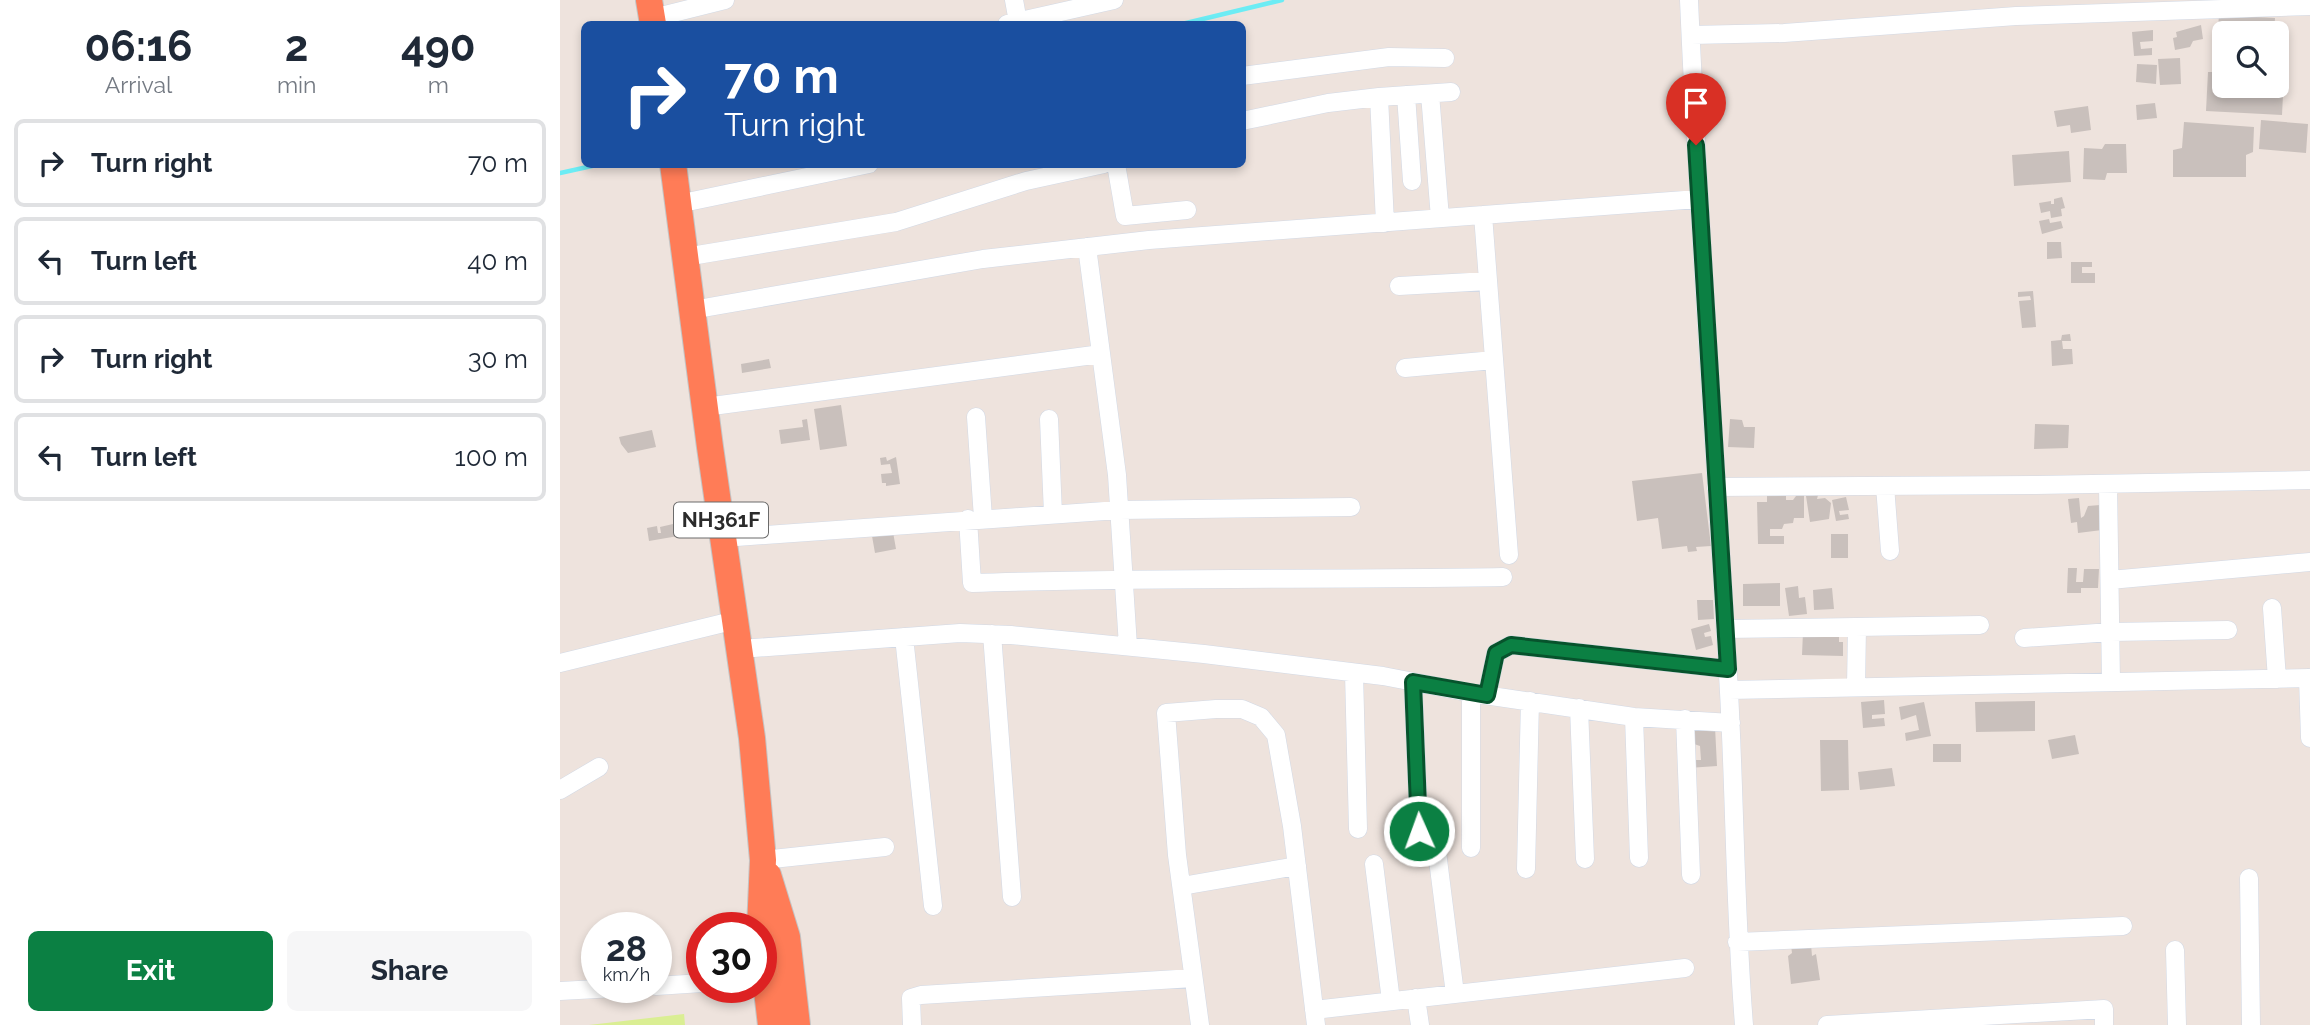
<!DOCTYPE html>
<html lang="en">
<head>
<meta charset="utf-8">
<style>
  body { margin:0; font-family:Raleway,sans-serif; background:#f6f6f7; color:#1f2937; height:100vh; display:flex; flex-direction:column; font-size:26px; white-space:nowrap }
  * { box-sizing:border-box; margin:0 }
  p { font-size:23px; color:#747a83 }
  .icon { flex:none; width:38px; height:38px; fill:none; stroke:currentColor; stroke-width:2; stroke-linecap:round; stroke-linejoin:round }
  .map { position:relative; flex:1; overflow:hidden }
  .side { display:flex; flex-direction:column; background:#fff; width:560px }
  .side>* { flex:none }
  .guide { position:absolute; left:21px; top:21px; width:665px; height:147px; border-radius:10px; box-shadow:0 4px 10px #0003; background:#1a4fa0; color:#fff; overflow:hidden }
  .fabs { position:absolute; left:1652px; top:21px; display:grid; gap:14px }
  .fabs a { display:grid; place-items:center; width:77px; height:77px; border-radius:10px; background:#fff; box-shadow:0 4px 10px #0003; font-size:35px }
  .speed { position:absolute; left:21px; top:912px; display:flex; gap:14px; font-size:35px; font-weight:700; text-align:center }
  .speed>* { display:grid; place-content:center; width:91px; height:91px; border-radius:50%; background:#fff; box-shadow:0 4px 10px #0003; line-height:1 }
  .speed small { font-size:18px; font-weight:400 }
  .speed .limit { border:10px solid #d22; background:#fff; color:#111 }
  .pin { position:absolute; display:grid; place-items:center; width:60px; height:60px; color:#fff; margin:-72px -30px; border-radius:50% 50% 50% 0; rotate:-45deg; box-shadow:0 0 7px #0007 }
  .pin .icon { rotate:45deg }
  .me { position:absolute; width:77px; margin:-38px; rotate:358deg; stroke-linejoin:round; filter:drop-shadow(0 0 5px #0008) }
  .turn { display:flex; align-items:center; gap:24px; height:147px; padding:0 28px; font-size:32px }
  .turn .icon { width:91px; height:91px; stroke-width:2.5 }
  .turn b { display:block; font-size:49px; line-height:60px }
  .eta { display:flex; justify-content:space-evenly; align-items:center; height:119px; text-align:center }
  .eta b { font-size:42px; font-weight:700; line-height:49px }
  .cta { display:flex; gap:14px; margin-top:auto; padding:14px 28px }
  .cta a { flex:1; height:80px; border-radius:10px; background:#0b8043; color:#fff; font-size:28px; font-weight:700; line-height:80px; text-align:center }
  .cta a+a { background:#f6f6f7; color:#1f2937 }
  ul { padding:0; list-style:none }
  li { display:flex; align-items:center; gap:21px; height:88px; margin:0 14px 10px; padding:0 14px; border:4px solid #e0e1e3; border-radius:10px }
  li div { flex:1 }
  li b { display:block; font-size:26px }
  li em { font-style:normal }
  main { display:flex; flex:1; min-height:0 }
  .map>svg:first-child { display:block }
</style>
</head>
<body>
<main>
<section class="side">
<div class="eta">
<div><b>06:16</b><p>Arrival</p></div>
<div><b>2</b><p>min</p></div>
<div><b>490</b><p>m</p></div>
</div>
<ul>
<li><svg class="icon" aria-label="right" viewBox="0 0 24 24"><path d="M7 20v-9h11M14 6l5 5-5 5"/></svg><div><b>Turn right</b></div><em>70 m</em></li>
<li><svg class="icon" aria-label="left" viewBox="0 0 24 24"><path d="M17 20v-9H6M10 6l-5 5 5 5"/></svg><div><b>Turn left</b></div><em>40 m</em></li>
<li><svg class="icon" aria-label="right" viewBox="0 0 24 24"><path d="M7 20v-9h11M14 6l5 5-5 5"/></svg><div><b>Turn right</b></div><em>30 m</em></li>
<li><svg class="icon" aria-label="left" viewBox="0 0 24 24"><path d="M17 20v-9H6M10 6l-5 5 5 5"/></svg><div><b>Turn left</b></div><em>100 m</em></li>
</ul>
<div class="cta"><a>Exit</a><a>Share</a></div>
</section>
<div class="map">
<svg width="1750" height="1025" viewBox="0 0 1750 1025">
  <rect width="100%" height="100%" fill="#eee3dd"/>
  <path fill="#daee93" d="M124 1013 125 1025H29L124 1014Z"/>
  <g fill="none" stroke-linecap="round" stroke-linejoin="round">
    <path stroke="#6cecf4" stroke-width="4.5" d="M622 24 722 0
      M0 173 41 164"/>
  </g>
  <path fill="#c9c0bc" d="M1659 15 1715 18 1714 33H1664V54H1657V46H1653L1655 27H1658Z
    M1641 25 1643 39 1633 41 1630 47 1615 50 1613 38 1617 37 1616 32Z
    M1593 30V41L1580 42 1581 49 1592 48V55L1574 56 1572 32Z
    M1620 58 1621 84 1600 85 1598 59Z
    M1577 64 1597 65 1596 84 1576 82Z
    M1648 72H1664V86H1717V75H1724L1722 115 1646 111Z
    M1595 103 1597 118 1577 120 1576 105Z
    M1528 106 1531 130 1511 133 1510 125 1497 127 1494 111Z
    M1701 120 1748 124 1746 153 1699 149Z
    M1624 122 1694 127 1693 152 1686 155V177H1613V150L1622 148Z
    M1545 144H1566L1567 173H1547L1545 180 1523 179 1524 148 1542 149Z
    M1509 151 1511 182 1454 186 1452 155Z
    M1502 197 1505 208 1501 209 1502 216 1491 218 1490 211 1481 213 1479 203 1491 201V204H1494V199Z
    M1489 219 1490 223 1501 221 1503 228 1482 234 1479 221Z
    M1487 242H1501L1502 258 1487 259Z
    M1511 262H1532V267H1522V273H1535V283H1511Z
    M1473 291 1476 327 1462 328 1459 301 1471 300 1470 296 1458 297V292Z
    M1510 334 1511 341H1502L1503 349H1512L1513 364 1492 366 1491 341 1501 340 1502 335Z
    M209 359 211 368 182 373 181 364Z
    M281 405 287 446 260 450 254 409Z
    M247 419 250 440 221 444 219 430 243 427 242 420Z
    M1170 419 1182 420 1184 427H1195L1194 448 1168 447Z
    M1475 424 1509 425 1508 448 1474 449Z
    M92 430 96 447 68 453 61 444 59 437Z
    M326 457 327 461 336 457 340 484 326 486V483H322L321 474 332 473 330 464 321 465 320 458Z
    M1142 473 1151 546 1136 547 1137 551 1128 552 1127 546 1102 549 1098 518 1077 521 1072 481Z
    M1218 492H1226V500H1233L1239 492H1244V518H1234L1233 523 1224 524 1222 529H1210V536H1224V544H1198L1197 502H1207V496H1217Z
    M1258 495 1257 499 1265 498 1271 503 1269 519 1250 522 1246 496Z
    M1286 497 1289 510 1279 511 1280 515 1288 514 1289 519 1276 521 1272 500Z
    M1519 498 1521 518 1524 516 1528 506 1540 505 1542 530 1518 533 1517 522 1511 523 1508 499Z
    M122 520 124 535 89 541 87 528 97 526 98 533H101L100 527 113 524V521Z
    M333 532 336 549 315 553 312 536Z
    M1271 534H1288V558H1271Z
    M1508 568H1517L1516 582H1523L1524 569H1539L1538 588H1521V593H1507Z
    M1220 583V606H1183V584Z
    M1238 586 1239 598 1245 597 1247 614 1229 616 1225 588Z
    M1272 588 1274 609 1254 610 1253 590Z
    M1137 600H1153L1154 619 1138 620Z
    M1149 624 1151 631 1144 633 1145 637 1151 636 1153 645 1136 650 1131 629Z
    M1243 632 1279 633V642H1283V656L1242 655Z
    M1324 700 1325 714 1312 715V719L1324 718 1325 726 1303 728 1301 702Z
    M1475 701V731L1416 732 1415 702Z
    M1364 702 1371 736 1346 741 1345 733 1359 730 1356 715 1341 720 1339 707Z
    M1155 727 1157 766 1128 768V760H1141L1140 746 1131 743V728Z
    M1515 735 1519 754 1492 759 1488 740Z
    M1260 740H1288L1289 790 1261 791Z
    M1373 744H1401V762H1373Z
    M1332 768 1335 786 1300 790 1298 772Z
    M1251 944 1252 956 1256 954 1260 980 1231 984 1228 956 1232 953 1231 945Z"/>
  <g fill="none" stroke-linecap="round" stroke-linejoin="round">
    <g stroke="#d2d9e5" stroke-width="19">
      <path id="minor" d="M454 0 458 22
        M1129 0C1139 231 1156 461 1169 692 1175 803 1175 914 1184 1025
        M93 18 165 0
        M447 24 554 0
        M1131 35 1224 33 1456 16 1750 6
        M682 76 829 57 885 58
        M870 94 880 218
        M846 95 852 181
        M819 97 891 92
        M682 121 768 103 819 97 825 223
        M556 164 565 216 627 210
        M118 204 309 164
        M923 215 949 555
        M527 247 557 475 568 646
        M125 257 336 222 466 181 544 164
        M839 286 928 281
        M132 310 423 259 589 240 1138 199
        M845 368 934 360
        M145 407 541 354
        M416 417 423 518
        M489 419 493 514
        M1548 484 1551 682
        M1325 486 1330 551
        M1156 487 1476 485 1750 480
        M408 519 412 583C589 577 766 580 943 577
        M163 538 559 510 791 507
        M1550 580 1750 562
        M1712 608 1717 679
        M1165 629 1420 625
        M432 634 452 897
        M344 637 373 906
        M1464 638 1551 632 1668 630
        M180 649 400 633 451 635 644 654 823 676 911 693 1074 717 1171 723
        M0 663 176 620
        M794 673 798 829
        M1748 678 1750 738
        M853 683 859 831
        M1296 687 1297 627
        M1169 690 1750 678
        M927 695 936 653 951 645 1168 669
        M1019 708 1025 859
        M1074 717 1079 858
        M1125 719 1131 875
        M0 790 39 767
        M876 844 895 994
        M911 848V693
        M203 860 325 847
        M814 864 831 1001
        M966 869 970 701
        M1689 878 1691 1025
        M622 886 737 866
        M1177 942 1563 926
        M1615 950 1617 1025
        M96 986 142 983
        M0 991 73 987
        M856 998 860 1025
        M754 1010 1125 968
        M352 1025 351 998 361 995 633 978
        M640 1025 617 855 606 713 656 709H682L701 717 716 735 732 826 756 1025
        M1267 1025 1544 1009V1025"/>
    </g>
    <g stroke="#c4c4c4" stroke-width="28">
      <path id="highway" d="M89 0 93 24
        M113 164 150 447 192 738 203 860 200 928
        M208 875 227 937 237 1025
        M201 940 211 1025"/>
    </g>
    <use href="#minor" stroke="#fff" stroke-width="18"/>
    <use href="#highway" stroke="#ff7c57" stroke-width="26"/>
  </g>
  <g fill="none" stroke-linecap="round" stroke-linejoin="round">
    <g stroke="#07532c" stroke-width="18">
      <path id="route" d="M859 831 853 682 927 695 936 653 951 645 1168 669 1136 145"/>
    </g>
    <use href="#route" stroke="#0b8043" stroke-width="12"/>
  </g>
  <g text-anchor="middle" stroke-width="7" stroke-linejoin="round" paint-order="stroke">
    <rect fill="#fff" stroke="#6b6b6b" stroke-width="2" x="114" y="502.5" width="94" height="35" rx="5"/>
    <g font-size="21" font-weight="bold" fill="#2b2b2b">
      <text x="161" y="527">NH361F</text>
    </g>
  </g>
</svg>
<div class="fabs">
<a><svg class="icon" aria-label="search" viewBox="0 0 24 24"><circle cx="10" cy="10" r="6"/><path d="M15 15l6 6"/></svg></a>
</div>
<div class="speed"><div>28<small>km/h</small></div><div class="limit">30</div></div>
<div class="pin" style="left:1136px;top:145px;background:#d93025"><svg class="icon" aria-label="arrive" viewBox="0 0 24 24"><path d="M6 21V4h12l-3 4 3 4H6"/></svg></div>
<svg class="me" style="left:859px;top:831px" viewBox="-20 -20 40 40"><circle r="17" fill="#0b8043" stroke="#fff" stroke-width="3"/><path d="M0-11L8 9 0 5-8 9z" fill="#fff"/></svg>
<div class="guide">
<div class="turn"><svg class="icon" aria-label="right" viewBox="0 0 24 24"><path d="M7 20v-9h11M14 6l5 5-5 5"/></svg><div><b>70 m</b>Turn right</div></div>
</div>
</div>
</main>
</body>
</html>
